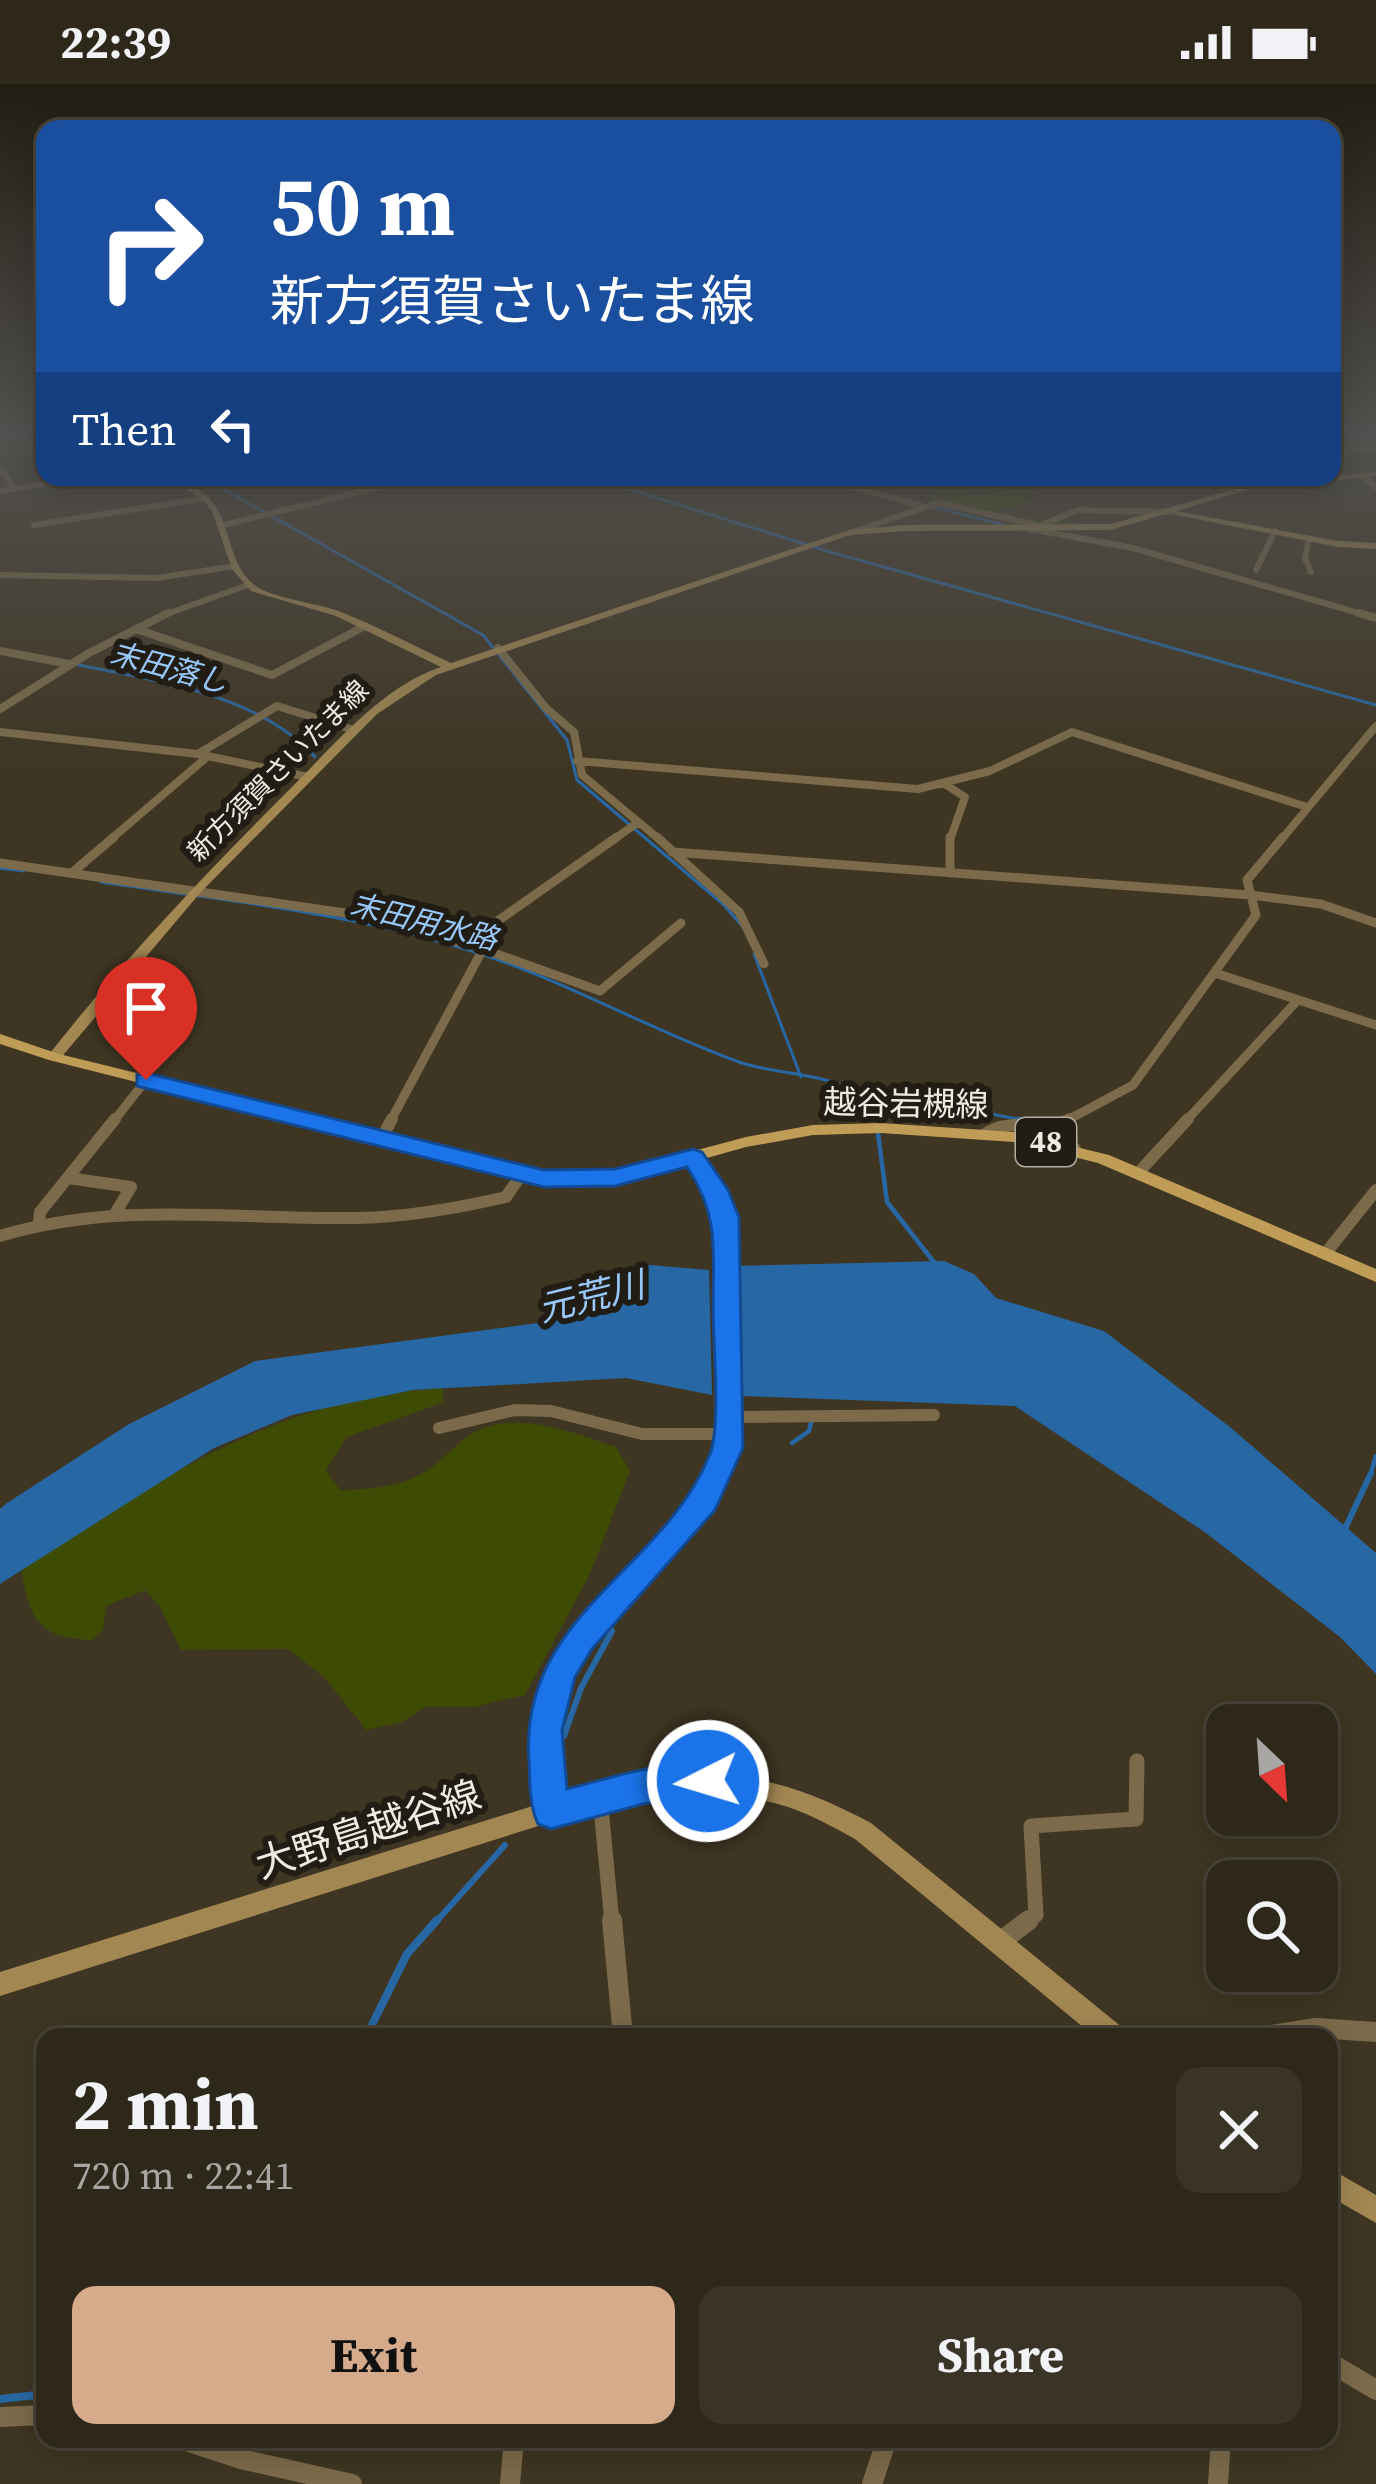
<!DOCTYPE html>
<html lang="en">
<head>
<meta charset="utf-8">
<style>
  body { margin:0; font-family:"Source Serif 4","Noto Sans JP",serif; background:#3a3427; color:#f1f3f6; height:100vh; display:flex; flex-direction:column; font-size:45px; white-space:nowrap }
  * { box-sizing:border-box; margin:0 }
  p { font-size:39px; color:#a7a6a2 }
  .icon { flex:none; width:66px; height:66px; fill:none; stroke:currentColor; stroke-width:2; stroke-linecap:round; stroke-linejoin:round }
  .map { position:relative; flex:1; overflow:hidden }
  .details { position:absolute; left:36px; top:1944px; width:1302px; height:420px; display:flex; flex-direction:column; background:#2e281a; border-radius:24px; box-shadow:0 6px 30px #0003,0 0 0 3px #494439 }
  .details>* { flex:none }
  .banner { position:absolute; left:36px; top:36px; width:1305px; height:366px; border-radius:24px; box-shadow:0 6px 30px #0003,0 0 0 3px #494439; background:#1a4fa0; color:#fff; overflow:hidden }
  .needle { width:78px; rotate:155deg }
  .controls { position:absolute; left:1206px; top:1620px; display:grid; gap:24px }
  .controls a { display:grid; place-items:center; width:132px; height:132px; border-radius:24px; background:#2e281a; box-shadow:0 6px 30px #0003,0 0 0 3px #494439; font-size:60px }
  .pin { position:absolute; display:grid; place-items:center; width:102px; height:102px; color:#fff; margin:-123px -51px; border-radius:50% 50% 50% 0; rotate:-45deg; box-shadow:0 0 12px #0007 }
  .pin .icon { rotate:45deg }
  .me { position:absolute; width:132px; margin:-66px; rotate:265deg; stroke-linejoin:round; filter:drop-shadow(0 0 9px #0008) }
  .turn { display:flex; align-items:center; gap:42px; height:252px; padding:0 36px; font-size:54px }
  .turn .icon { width:156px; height:156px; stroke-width:2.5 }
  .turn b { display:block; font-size:84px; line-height:102px }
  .then { display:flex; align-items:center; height:114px; padding:0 36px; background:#0003; gap:24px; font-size:45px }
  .round { display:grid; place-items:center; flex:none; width:126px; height:126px; border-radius:24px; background:#3a3427 }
  .summary { display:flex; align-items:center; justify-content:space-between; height:204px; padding:0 36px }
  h1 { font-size:72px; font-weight:700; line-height:90px }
  .action { display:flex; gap:24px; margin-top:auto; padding:24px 36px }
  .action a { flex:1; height:138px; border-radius:24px; background:#d6ab8b; color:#111; font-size:48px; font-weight:700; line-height:138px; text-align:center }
  .action a+a { background:#3a3427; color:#f1f3f6 }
  .status { display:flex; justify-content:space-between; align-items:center; height:84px; padding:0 60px; background:#2e281a; direction:ltr }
  .status svg { height:33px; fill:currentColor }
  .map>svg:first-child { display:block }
</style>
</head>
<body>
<div class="status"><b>22:39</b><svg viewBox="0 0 49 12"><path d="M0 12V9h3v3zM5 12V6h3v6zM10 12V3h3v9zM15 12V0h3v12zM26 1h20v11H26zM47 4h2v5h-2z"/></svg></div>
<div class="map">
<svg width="1376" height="2400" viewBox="0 0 1376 2400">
  <rect width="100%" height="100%" fill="#3e3522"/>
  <path fill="#3e4b04" d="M923 393H963L952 399 972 412 1028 403 1034 409 1024 413 1031 420 993 425 1019 434 1069 437 1065 441C1016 443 975 431 929 417L927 413 938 410Z
    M442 1304 444 1318 347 1353 326 1386 340 1406C367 1406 406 1402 429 1385 452 1369 468 1344 498 1340 540 1334 577 1350 616 1363L630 1387 590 1490 525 1611 474 1623H425L402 1638 366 1646 325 1594 288 1565 181 1566 160 1523 145 1506 106 1522 103 1546 92 1556C36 1554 29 1533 21 1483 160 1397 273 1314 442 1304Z"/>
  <path fill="#2768a4" d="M944 1177 974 1190 996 1214 1104 1247 1230 1343 1376 1469V1590L1340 1553 1206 1449 1015 1322 740 1312 734 1182Z
    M638 1180 709 1186 712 1311 626 1294 413 1306 292 1331 214 1364 0 1500V1425L7 1419 129 1340 255 1277 560 1236 599 1223Z"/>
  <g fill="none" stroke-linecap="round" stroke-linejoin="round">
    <path stroke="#2768a4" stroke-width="3" d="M202 393 483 551 567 656 577 696 724 821 743 843
      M590 393 827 467 1376 621
      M934 423 1004 441
      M74 580C155 597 257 609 315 673
      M0 784 24 787
      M101 798C230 817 362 830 487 872 573 901 653 947 739 978 782 994 857 985 877 1034
      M754 870 801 993
      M859 1006 1034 1038"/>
    <path stroke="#2768a4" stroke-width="4.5" d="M1018 1035 1036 1038
      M878 1049 887 1118 937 1182
      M792 1359 809 1347 812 1335
      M1370 1392 1376 1372"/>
    <path stroke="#2768a4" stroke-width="6" d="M1343 1449 1371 1389
      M564 1652 581 1604 612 1547
      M435 1839 505 1761"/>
    <path stroke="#2768a4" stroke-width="8" d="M366 1953 407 1870 437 1836
      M0 2315 45 2310"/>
    <path stroke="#7b6b4a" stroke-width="6" d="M1332 362 1376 365
      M0 384 15 405
      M1363 392 1376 403
      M817 393 922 422
      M0 407 92 393
      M34 441 207 414
      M223 441 421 393
      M1030 445 1133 464 1369 532
      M1031 445 1078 426 1171 428
      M849 449 938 419 1033 440
      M1309 454 1305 474 1311 488
      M1256 486 1275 447
      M0 491 156 494 236 482
      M161 532 248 501"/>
    <path stroke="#7b6b4a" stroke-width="8" d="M1359 529 1376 534
      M136 545 272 591 365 542
      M498 564 546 624 574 648 582 691 660 756
      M0 567 69 580
      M0 625 89 569 168 529
      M0 648 198 670 308 693
      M198 670 277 622 354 646
      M577 677 918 705 990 687 1072 648 1307 723
      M943 699 965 713 950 756
      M110 756 207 673
      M613 756 637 739
      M1281 756 1376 642"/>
    <path stroke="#7b6b4a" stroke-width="9" d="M657 753 739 828 764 880
      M950 753V789
      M672 768 1251 811 1321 820 1376 839
      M0 779 352 830 483 865 600 907 681 839
      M74 787 114 753
      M465 860 617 753
      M1215 889 1376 941
      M113 1038 146 996
      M390 1038 483 865
      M1064 1038 1133 1001 1256 831 1247 796 1283 753
      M1185 1038 1296 918"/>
    <path stroke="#7b6b4a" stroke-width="12" d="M1054 1043 1075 1065
      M985 1050C1008 1032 1043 1049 1070 1035
      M381 1055 392 1035
      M1138 1089 1188 1035
      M68 1094 131 1103 116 1128
      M39 1138 40 1128 115 1035
      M0 1152C120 1116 236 1136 359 1134 409 1133 458 1124 506 1113L521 1091
      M1325 1170 1376 1106
      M730 1333 934 1331
      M439 1344 515 1326 551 1327 642 1350H730"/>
    <path stroke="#7b6b4a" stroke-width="15" d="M600 1713 612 1839
      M1025 1839 1036 1831 1031 1742 1136 1735 1137 1677"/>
    <path stroke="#7b6b4a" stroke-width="20" d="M612 1836 623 1953
      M1000 1858 1029 1836
      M1258 1953 1316 1944 1376 1948
      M1329 2278 1376 2306
      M0 2333 45 2331
      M180 2355 241 2375 352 2400
      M510 2400 514 2355
      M872 2400 887 2355
      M1218 2400 1221 2355"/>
    <path fill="#a28752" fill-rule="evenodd" d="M1376 388V392L1251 405 1176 427 1338 457 1376 459V465L1338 463 1176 431 1173 428 1110 446 905 447 850 451 436 591 377 630 200 809 59 976 54 977 47 973C122 877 207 788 293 702 335 660 383 602 441 583L336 532 251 507 232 485 212 427 203 416 185 404 155 393C171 393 185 398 199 406 234 428 223 474 253 500 269 514 318 519 341 528 379 543 414 562 451 579L849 446 905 441 1110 440 1250 401Z
      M693 1069 698 1070 723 1105 734 1133 739 1333 732 1381 711 1422 587 1561 569 1591 555 1646 561 1714C685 1681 755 1677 871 1739L1123 1944 1126 1953H1095L855 1755C833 1743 812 1731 788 1723 710 1698 628 1717 551 1738L0 1912V1888L539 1720 533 1646 552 1581 573 1549 697 1412 714 1381 721 1333 718 1133 708 1106 685 1074Z
      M1329 2084 1376 2111V2139L1329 2112Z"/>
    <path fill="#c09d57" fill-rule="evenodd" d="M0 950 59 970 544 1089 615 1088 746 1053 813 1041 881 1039 1014 1048 1109 1071 1376 1185V1198L1098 1079 1014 1058 881 1049 813 1051 746 1063 615 1100 544 1101 49 976 0 960Z"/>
  </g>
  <linearGradient id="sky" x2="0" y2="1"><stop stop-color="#221d13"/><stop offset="0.51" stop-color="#52514f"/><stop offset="1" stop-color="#52514f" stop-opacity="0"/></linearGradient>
  <rect width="1376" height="689" fill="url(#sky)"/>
  <path fill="#1a73e8" stroke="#114b97" stroke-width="3" d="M146 989 544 1086 615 1085 693 1065 702 1068 728 1106 739 1133 743 1364 715 1426 592 1565 575 1593 562 1646 567 1705C608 1695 681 1669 720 1685L726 1697 720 1709 643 1720 551 1745 538 1740C529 1720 530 1698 529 1677 518 1531 664 1487 710 1370 721 1343 713 1258 713 1224 713 1168 720 1132 687 1083L615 1102 544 1103 137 1002V991Z"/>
  <g text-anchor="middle" stroke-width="12" stroke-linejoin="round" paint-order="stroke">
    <g font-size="27" fill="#f1ebdf" stroke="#211d15">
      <text transform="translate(278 687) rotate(-45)" y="9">新方須賀さいたま線</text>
    </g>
    <g font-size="30" font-style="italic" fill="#98c8fa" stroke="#211d15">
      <text transform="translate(169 584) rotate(15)" y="10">末田落し</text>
      <text transform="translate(424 838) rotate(14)" y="10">末田用水路</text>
    </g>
    <rect fill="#211d15" stroke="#b3ada2" stroke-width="3" x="1016" y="1034" width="60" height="48" rx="9"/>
    <g font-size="30" font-weight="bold" fill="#f1ebdf">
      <text x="1046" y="1068">48</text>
    </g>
    <g font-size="33" fill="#f1ebdf" stroke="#211d15">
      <text transform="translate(906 1019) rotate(1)" y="12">越谷岩槻線</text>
    </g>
    <g font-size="36" font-style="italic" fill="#98c8fa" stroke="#211d15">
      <text transform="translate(591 1212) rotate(-14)" y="13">元荒川</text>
    </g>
    <g font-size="39" fill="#f1ebdf" stroke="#211d15">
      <text transform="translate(368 1745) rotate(-18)" y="14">大野島越谷線</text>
    </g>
  </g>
</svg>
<div class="controls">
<a><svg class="needle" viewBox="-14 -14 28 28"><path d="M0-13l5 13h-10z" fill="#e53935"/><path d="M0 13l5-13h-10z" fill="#a7a6a2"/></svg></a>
<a><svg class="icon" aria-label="search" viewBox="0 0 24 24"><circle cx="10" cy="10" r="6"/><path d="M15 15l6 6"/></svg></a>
</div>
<div class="pin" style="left:146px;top:996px;background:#d93025"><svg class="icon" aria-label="arrive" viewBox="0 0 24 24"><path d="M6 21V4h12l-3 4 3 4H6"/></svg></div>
<svg class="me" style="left:708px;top:1697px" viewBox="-20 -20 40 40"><circle r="17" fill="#1a73e8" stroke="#fff" stroke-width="3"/><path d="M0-11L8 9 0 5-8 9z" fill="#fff"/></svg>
<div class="banner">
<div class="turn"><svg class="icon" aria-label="right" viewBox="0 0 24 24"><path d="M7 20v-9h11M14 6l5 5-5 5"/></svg><div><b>50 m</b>新方須賀さいたま線</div></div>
<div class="then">Then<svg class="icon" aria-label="left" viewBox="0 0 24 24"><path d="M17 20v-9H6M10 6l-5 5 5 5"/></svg></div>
</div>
<section class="details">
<div class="summary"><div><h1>2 min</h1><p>720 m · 22:41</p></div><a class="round"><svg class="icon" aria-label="close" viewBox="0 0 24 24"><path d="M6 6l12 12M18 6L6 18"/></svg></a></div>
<div class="action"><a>Exit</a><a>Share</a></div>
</section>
</div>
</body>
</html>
